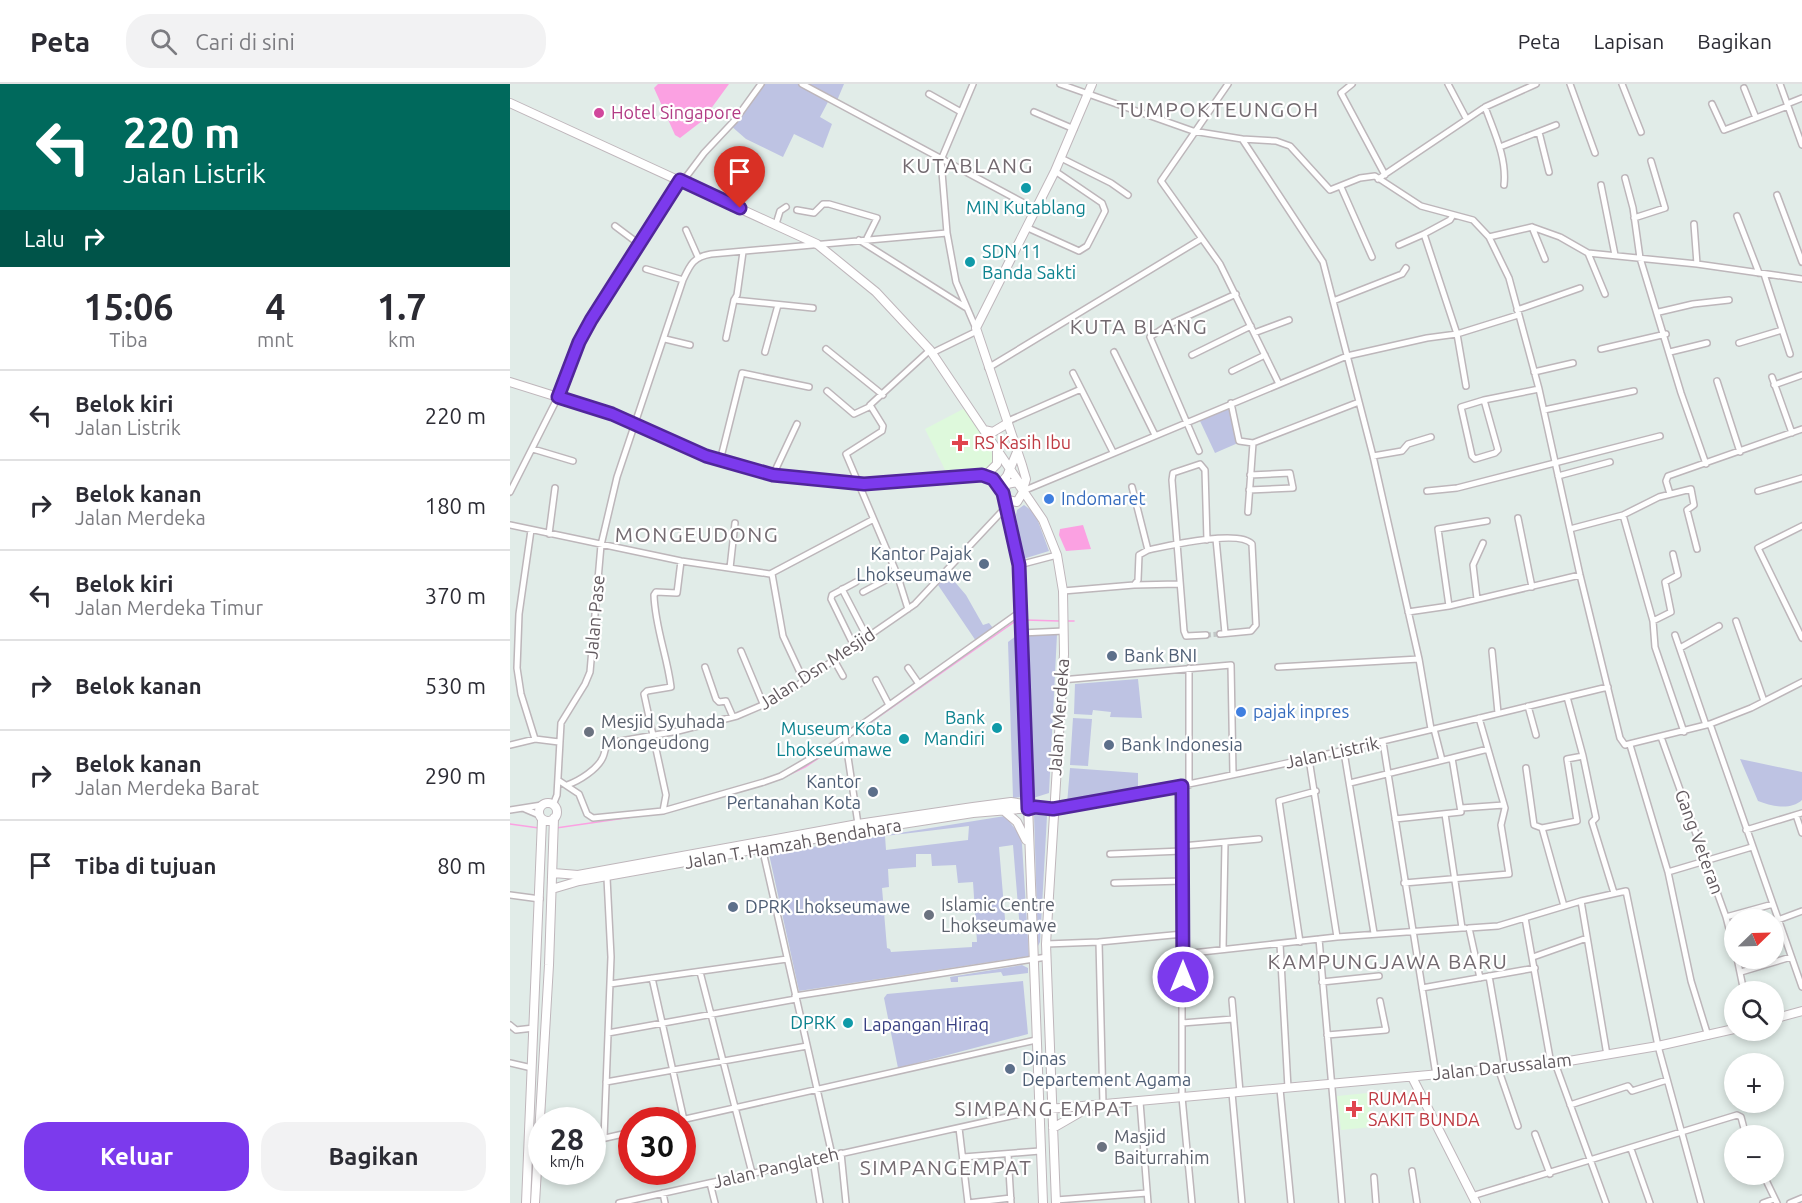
<!DOCTYPE html>
<html lang="id">
<head>
<meta charset="utf-8">
<style>
  body { margin:0; font-family:Ubuntu,sans-serif; background:#f2f2f3; color:#2b2b33; height:100vh; display:flex; flex-direction:column; font-size:22px; white-space:nowrap }
  * { box-sizing:border-box; margin:0 }
  p { font-size:20px; color:#7c7c81 }
  .icon { flex:none; width:33px; height:33px; fill:none; stroke:currentColor; stroke-width:2; stroke-linecap:round; stroke-linejoin:round }
  .map { position:relative; flex:1; overflow:hidden }
  .sheet { display:flex; flex-direction:column; background:#fff; width:510px }
  .sheet>* { flex:none }
  .top-card { background:#00695c; color:#fff; overflow:hidden }
  .needle { width:39px; rotate:67deg }
  .fabs { position:absolute; left:1214px; top:825px; display:grid; gap:12px }
  .fabs a { display:grid; place-items:center; width:60px; height:60px; border-radius:50%; background:#fff; box-shadow:0 3px 9px #0003; font-size:30px }
  .speed { position:absolute; left:18px; top:1023px; display:flex; gap:12px; font-size:30px; font-weight:700; text-align:center }
  .speed>* { display:grid; place-content:center; width:78px; height:78px; border-radius:50%; background:#fff; box-shadow:0 3px 9px #0003; line-height:1 }
  .speed small { font-size:15px; font-weight:400 }
  .speed .limit { border:9px solid #d22; background:#fff; color:#111 }
  .pin { position:absolute; display:grid; place-items:center; width:51px; height:51px; color:#fff; margin:-62px -26px; border-radius:50% 50% 50% 0; rotate:-45deg; box-shadow:0 0 6px #0007 }
  .pin .icon { rotate:45deg }
  .me { position:absolute; width:66px; margin:-33px; rotate:0deg; stroke-linejoin:round; filter:drop-shadow(0 0 4px #0008) }
  .turn { display:flex; align-items:center; gap:21px; height:126px; padding:0 24px; font-size:27px }
  .turn .icon { width:78px; height:78px; stroke-width:2.5 }
  .turn b { display:block; font-size:42px; line-height:51px }
  .then { display:flex; align-items:center; height:57px; padding:0 24px; background:#0003; gap:12px; font-size:22px }
  .eta { display:flex; justify-content:space-evenly; align-items:center; height:102px; text-align:center }
  .eta b { font-size:36px; font-weight:600; line-height:42px }
  .cta { display:flex; gap:12px; margin-top:auto; padding:12px 24px }
  .cta a { flex:1; height:69px; border-radius:24px; background:#7c3aed; color:#fff; font-size:24px; font-weight:600; line-height:69px; text-align:center }
  .cta a+a { background:#f2f2f3; color:#2b2b33 }
  ul { padding:0; list-style:none }
  li { display:flex; align-items:center; gap:18px; height:90px; padding:0 24px; border-top:2px solid #e1e1e2 }
  li div { flex:1 }
  li b { display:block; font-size:22px }
  li em { font-style:normal }
  header { display:flex; align-items:center; gap:36px; box-sizing:border-box; height:84px; padding:0 30px; background:#fff; border-bottom:2px solid #e1e1e2 }
  header strong { font-size:28px }
  nav { display:flex; gap:33px; margin-inline-start:auto; font-size:21px }
  .search { width:420px; height:54px; background:#f2f2f3; display:flex; align-items:center; gap:15px; box-sizing:border-box; padding:0 21px; border-radius:24px; color:#7c7c81; font-size:22px }
  main { display:flex; flex:1; min-height:0 }
  .map>svg:first-child { display:block }
</style>
</head>
<body>
<header>
<strong>Peta</strong>
<div class="search"><svg class="icon" aria-label="search" viewBox="0 0 24 24"><circle cx="10" cy="10" r="6"/><path d="M15 15l6 6"/></svg>Cari di sini</div>
<nav><a>Peta</a><a>Lapisan</a><a>Bagikan</a></nav>
</header>
<main>
<section class="sheet">
<div class="top-card">
<div class="turn"><svg class="icon" aria-label="left" viewBox="0 0 24 24"><path d="M17 20v-9H6M10 6l-5 5 5 5"/></svg><div><b>220 m</b>Jalan Listrik</div></div>
<div class="then">Lalu<svg class="icon" aria-label="right" viewBox="0 0 24 24"><path d="M7 20v-9h11M14 6l5 5-5 5"/></svg></div>
</div>
<div class="eta">
<div><b>15:06</b><p>Tiba</p></div>
<div><b>4</b><p>mnt</p></div>
<div><b>1.7</b><p>km</p></div>
</div>
<ul>
<li><svg class="icon" aria-label="left" viewBox="0 0 24 24"><path d="M17 20v-9H6M10 6l-5 5 5 5"/></svg><div><b>Belok kiri</b><p>Jalan Listrik</p></div><em>220 m</em></li>
<li><svg class="icon" aria-label="right" viewBox="0 0 24 24"><path d="M7 20v-9h11M14 6l5 5-5 5"/></svg><div><b>Belok kanan</b><p>Jalan Merdeka</p></div><em>180 m</em></li>
<li><svg class="icon" aria-label="left" viewBox="0 0 24 24"><path d="M17 20v-9H6M10 6l-5 5 5 5"/></svg><div><b>Belok kiri</b><p>Jalan Merdeka Timur</p></div><em>370 m</em></li>
<li><svg class="icon" aria-label="right" viewBox="0 0 24 24"><path d="M7 20v-9h11M14 6l5 5-5 5"/></svg><div><b>Belok kanan</b></div><em>530 m</em></li>
<li><svg class="icon" aria-label="right" viewBox="0 0 24 24"><path d="M7 20v-9h11M14 6l5 5-5 5"/></svg><div><b>Belok kanan</b><p>Jalan Merdeka Barat</p></div><em>290 m</em></li>
<li><svg class="icon" aria-label="arrive" viewBox="0 0 24 24"><path d="M6 21V4h12l-3 4 3 4H6"/></svg><div><b>Tiba di tujuan</b></div><em>80 m</em></li>
</ul>
<div class="cta"><a>Keluar</a><a>Bagikan</a></div>
</section>
<div class="map">
<svg width="1292" height="1119" viewBox="0 0 1292 1119">
  <rect width="100%" height="100%" fill="#e1ece8"/>
  <path fill="#def9dc" d="M455 324 481 363 483 379 475 388 437 390 415 345Z
    M858 1009 862 1043 831 1046 827 1012Z"/>
  <path fill="#bec3e3" fill-rule="evenodd" d="M252 0H334L326 19 319 16 310 33 322 40 313 64 284 50 273 73 236 55 220 41Z
    M720 324 728 359 705 369 690 337Z
    M514 421 525 429 539 467 513 475 506 431 507 426Z
    M438 490 456 511 473 541 479 539 483 544 466 557 428 501Z
    M547 550 539 709 517 716 515 552Z
    M506 552 511 713 503 714 498 558Z
    M628 595 632 634 600 633 601 628 583 626 582 631 564 630 565 600Z
    M563 634 582 635 578 682 560 681Z
    M1230 675 1292 688V716C1280 727 1261 722 1248 717Z
    M560 684 628 689V704L557 720Z
    M524 730 537 732 530 858 528 862Z
    M495 732 510 751 512 760 519 872 289 907 259 770ZM459 742 458 756 376 766 375 752ZM503 761 510 846 496 847 489 763ZM406 770H421L422 782 446 781 448 799 463 798 467 858H462V863L381 868 380 865 377 864 372 804 379 803 378 785 406 783Z
    M512 881 518 884V889L493 892 491 888 448 893V898H441L440 893Z
    M513 897 518 950 388 984 374 914 377 910Z"/>
  <path fill="#fba1e2" d="M148 0H219L192 37 170 54 165 51 144 4Z
    M573 441 581 465 556 467 549 451 550 445Z"/>
  <g fill="none" stroke-linecap="round" stroke-linejoin="round">
    <path stroke="#fba1e2" stroke-width="1.5" d="M515 536 549 537
      M557 537H564
      M337 655 507 536
      M268 696 295 683 333 658
      M158 728 249 702
      M0 740 29 744
      M46 744 136 731"/>
    <path stroke="#c1c7c6" stroke-width="5" stroke-dasharray="5 2.5" stroke-linecap="butt" d="M696 551 710 550"/>
    <g stroke="#bdb6ba" stroke-width="8">
      <path id="street" d="M292 0 525 125
        M550 0 683 47 732 55 813 178 863 372 909 575 921 645
        M718 0 651 97 710 180 769 300
        M842 0 831 9 875 91
        M938 0 956 34
        M1060 0 1085 69
        M1112 0 1131 48
        M1270 0 1292 61
        M1234 4 1246 34
        M419 10 451 28
        M1202 20 1214 46 1278 22
        M1277 20 1292 14
        M975 23C984 48 997 74 994 101
        M524 28 564 45
        M1029 48 1039 88
        M732 55 766 57 780 62 820 106 850 94 865 92 911 122 963 136 979 153 999 194 1029 305 1070 491 1110 654 1115 661 1200 640 1241 624 1292 598
        M990 63 1046 41
        M551 74 601 99 618 111
        M1115 94 1123 124 1130 174 1171 309 1196 380
        M868 95 975 23 1026 0
        M173 97 194 69 225 36 251 0
        M1091 101 1105 171
        M831 103 862 173
        M1267 111 1292 178
        M287 126 304 129 313 120H319L367 134 357 154
        M943 131 940 136 914 150 947 250 956 302
        M1227 132 1249 189
        M1124 134 1155 124 1141 77
        M266 140 270 127 276 123
        M1184 140 1187 180
        M105 142 129 160
        M1022 143 1035 175
        M518 144 569 167 577 162 595 127 592 119 545 87
        M176 146 188 173
        M979 153 1022 143 1050 153 1078 169 1187 180 1292 195
        M349 156 455 223
        M889 161 914 150
        M1078 169 1095 210
        M136 185 173 196
        M1254 190 1280 270
        M224 216 227 211 233 168
        M823 217 892 190 896 184
        M1007 226 1070 204
        M1149 228 1183 220 1219 216
        M744 249 779 236
        M216 254 224 216 303 224
        M155 255 180 261
        M1229 259 1272 246
        M316 265 373 311
        M1091 265 1156 250
        M255 268 268 221
        M604 268 645 351
        M1160 268 1197 259
        M422 269 467 247 446 198 437 149 431 76 463 0
        M682 271 741 242
        M478 284 691 155
        M722 287 755 271
        M1024 288 1063 279
        M563 289 603 368
        M1262 293 1282 349
        M1207 297 1230 368
        M1264 301 1292 291
        M317 307 344 330 359 323
        M974 316 988 366 985 369 965 375 962 372 951 323Z
        M974 316 1029 305
        M721 319 729 357 743 359 849 318
        M1034 326 1124 307
        M498 337 571 305
        M23 365 63 377
        M689 367 640 253 658 241 726 210
        M863 372 892 367 898 360 921 353
        M210 377 232 289 299 303
        M263 391 287 340
        M1048 392 1100 378
        M622 403 638 466
        M739 406 783 404 780 389 740 391
        M513 407 837 272 917 254 947 250 1008 231
        M917 407 947 404 1150 352
        M1248 407 1292 394
        M0 408 48 313 69 258 104 197 170 96
        M1160 410 1156 397 1158 392 1292 345
        M738 428 743 359
        M1113 431 1149 413 1181 405 1184 421 1177 426 1187 465
        M1008 434 1022 503
        M0 441 171 477 260 490 362 436
        M1292 442 1248 464 1292 554
        M1060 445 1113 431 1143 537 1145 563 1174 648
        M21 446 9 530 7 584 11 610 25 655
        M39 450 45 404
        M706 455 715 549
        M509 481 547 471
        M220 484 225 439
        M262 490 273 552 294 597
        M624 501 669 500
        M332 505 357 553
        M553 507 624 501 628 496 629 471 638 466C657 462 729 445 742 460L746 541 741 547 710 550
        M353 508 387 490
        M967 515 963 481 973 459
        M939 522 928 445 977 437
        M398 525 387 490 336 370 372 347 373 342 360 321 420 266
        M898 528 939 522 1070 491
        M1143 537 1161 528 1155 498 1168 491 1163 470
        M1226 537 1254 617
        M511 549 554 547
        M696 551 676 552 674 547 662 396 663 389 690 380 695 386 697 456
        M1165 551 1196 641
        M344 562 321 515 322 511 346 498
        M1170 564 1209 542
        M231 567 254 622
        M982 567 988 629
        M324 576 333 592
        M195 583 206 615 209 618 216 617 223 633
        M768 583 909 575
        M398 584 409 600
        M366 596 379 621
        M551 596 721 581 723 690
        M1018 622 1026 651
        M1200 640 1292 903
        M924 645 932 676
        M335 653 348 740
        M1151 653 1216 833 1224 864
        M873 658 926 991
        M0 661 25 655 49 658
        M1120 661 1158 788 1181 897 1198 952
        M834 668 864 849
        M1073 672 1086 734 1082 738 1104 809
        M942 674 978 665
        M799 675 827 853
        M1016 684 1024 741 1032 744 1054 822
        M48 696 69 710 77 730 83 734 153 727 254 698 271 692 319 664 510 528
        M840 699 942 674 951 728 885 735
        M57 701C69 697 88 685 93 673 96 666 94 664 99 659L168 647 227 632 269 614 405 520 496 423
        M679 701V584
        M672 702V1013L682 1119
        M43 721 47 711 51 639 75 600 80 588 91 461 107 393 173 196C180 181 183 173 201 170L437 149
        M951 724 994 721
        M15 725 29 731
        M543 725C731 694 914 647 1098 603
        M0 726 32 721
        M153 727 156 711 134 610 137 607 161 603C157 571 145 543 144 511L146 508 167 509 171 477
        M935 730 952 844H955
        M1286 731 1292 749
        M1032 744 1067 737 1057 675 1073 672 1057 613
        M1236 746 1292 729
        M672 762 749 755
        M252 763 322 1071
        M600 770 672 767
        M1158 788 1242 763
        M604 799 672 797
        M894 799 999 790 991 741 995 724 969 634
        M0 811 30 815
        M1071 817 1097 971
        M1216 833 1263 820
        M1015 834 1041 980
        M1268 836 1292 827
        M809 855 832 1119
        M790 858 769 717 806 707
        M536 860 589 858
        M770 860 778 1004
        M713 865 715 759
        M673 870 827 853 952 844
        M1023 873 1077 854
        M1227 874 1234 908
        M190 888 242 1089
        M1231 888 1281 873
        M979 892 995 984
        M142 894 174 1036
        M970 894 959 844 988 842 1071 817 1116 807 1148 962 1191 1119
        M812 898 869 892
        M100 900 277 875
        M912 904 1025 884
        M285 912 537 873
        M722 916 730 1008
        M672 939 723 935
        M0 941 6 946 24 944
        M98 949 286 915
        M817 951 876 946 870 917
        M0 979 22 984
        M1045 979 1096 1119
        M988 984 1008 1042
        M96 998 297 962
        M770 1005 781 1119
        M722 1009 732 1119
        M630 1018 638 1119
        M593 1020 589 858 673 850
        M1060 1021 1118 1002 1122 1007 1157 996
        M171 1036 526 956
        M449 1044 458 1119
        M1025 1050 1040 1090
        M94 1054 101 873 97 794
        M82 1057 122 1048
        M1121 1065 1140 1119
        M331 1069 336 1119
        M498 1070 501 1119
        M453 1073 530 1067
        M303 1076 310 1119
        M902 1087 907 1119
        M1253 1090 1267 1119
        M864 1093 866 1119
        M200 1099 205 1119
        M153 1109 155 1119
        M962 1112 1227 1031 1231 1033 1236 1052
        M546 1116 637 1109
        M109 1119 528 1026
        M458 1119 501 1114
        M1253 1119 1264 1115
        M1280 1119 1292 1114"/>
    </g>
    <g stroke="#bfb6bb" stroke-width="10">
      <path id="secondary" d="M0 19 307 160 366 208 420 266 510 400
        M0 298 102 330 196 372 263 391 354 400 472 391C499 396 504 457 509 481L533 1119
        M474 346 483 348 498 339
        M476 391 487 380V368
        M489 401 497 392 507 368
        M513 405 516 395 512 381 466 244 545 87 582 0
        M493 409 497 400 507 398 533 436 547 471 553 507 554 570 536 860 546 1119
        M494 412 498 416 507 418 513 408
        M29 728a9 9 0 1 1 18 0a9 9 0 1 1-18 0Z
        M493 726 507 738 516 756
        M43 789 68 791 348 740 463 723 501 718 543 725
        M42 805 69 797 360 745 463 729 521 724
        M1263 935 1292 927
        M902 993 966 1119
        M528 1026 1041 980 1148 962 1224 945
        M543 1044 581 1022
        M16 1119 32 736
        M25 1119 39 881 44 734"/>
    </g>
    <use href="#street" stroke="#fff" stroke-width="5"/>
    <use href="#secondary" stroke="#fff" stroke-width="8"/>
  </g>
  <g fill="none" stroke-linecap="round" stroke-linejoin="round">
    <g stroke="#51269a" stroke-width="15">
      <path id="route" d="M230 124 170 96 81 236 69 258 48 313 102 330 196 372 263 391 354 400 472 391 483 395 493 409 509 481 518 725 525 723 543 725 672 702 673 893"/>
    </g>
    <use href="#route" stroke="#7c3aed" stroke-width="10"/>
  </g>
  <circle fill="#d1479c" stroke="#fff" stroke-width="2" cx="89" cy="29" r="6"/>
  <g fill="#0f9aa8" stroke="#fff" stroke-width="2">
    <circle cx="516" cy="104" r="6"/>
    <circle cx="460" cy="178" r="6"/>
    <circle cx="487" cy="644" r="6"/>
    <circle cx="394" cy="655" r="6"/>
    <circle cx="338" cy="939" r="6"/>
  </g>
  <g fill="#e0444e" stroke="#fff" stroke-width="2">
    <path d="M447 350h6v6h6v6h-6v6h-6v-6h-6v-6h6z"/>
    <path d="M841 1016h6v6h6v6h-6v6h-6v-6h-6v-6h6z"/>
  </g>
  <g fill="#3f7fe0" stroke="#fff" stroke-width="2">
    <circle cx="539" cy="415" r="6"/>
    <circle cx="731" cy="628" r="6"/>
  </g>
  <g fill="#5c6f8a" stroke="#fff" stroke-width="2">
    <circle cx="474" cy="480" r="6"/>
    <circle cx="602" cy="572" r="6"/>
    <circle cx="599" cy="661" r="6"/>
    <circle cx="363" cy="708" r="6"/>
    <circle cx="223" cy="823" r="6"/>
    <circle cx="500" cy="985" r="6"/>
  </g>
  <g fill="#6b7280" stroke="#fff" stroke-width="2">
    <circle cx="79" cy="648" r="6"/>
    <circle cx="419" cy="831" r="6"/>
    <circle cx="592" cy="1063" r="6"/>
  </g>
  <g text-anchor="middle" stroke-width="4.5" stroke-linejoin="round" paint-order="stroke">
    <g font-size="18" fill="#b23c85" stroke="#fff" text-anchor="start">
      <text x="101" y="35">Hotel Singapore</text>
    </g>
    <g font-size="18" fill="#0d838f" stroke="#fff" text-anchor="end">
      <text x="516" y="130" text-anchor="middle">MIN Kutablang</text>
      <text x="472" y="174" text-anchor="start">SDN 11<tspan x="472" dy="21">Banda Sakti</tspan></text>
      <text x="475" y="640">Bank<tspan x="475" dy="21">Mandiri</tspan></text>
      <text x="382" y="651">Museum Kota<tspan x="382" dy="21">Lhokseumawe</tspan></text>
      <text x="326" y="945">DPRK</text>
    </g>
    <g font-size="18" fill="#be3a42" stroke="#fff" text-anchor="start">
      <text x="464" y="365">RS Kasih Ibu</text>
      <text x="858" y="1021">RUMAH<tspan x="858" dy="21">SAKIT BUNDA</tspan></text>
    </g>
    <g font-size="18" fill="#366cbe" stroke="#fff" text-anchor="start">
      <text x="551" y="421">Indomaret</text>
      <text x="743" y="634">pajak inpres</text>
    </g>
    <g font-size="18" fill="#4e5e75" stroke="#fff" text-anchor="start">
      <text x="462" y="476" text-anchor="end">Kantor Pajak<tspan x="462" dy="21">Lhokseumawe</tspan></text>
      <text x="614" y="578">Bank BNI</text>
      <text x="611" y="667">Bank Indonesia</text>
      <text x="351" y="704" text-anchor="end">Kantor<tspan x="351" dy="21">Pertanahan Kota</tspan></text>
      <text x="235" y="829">DPRK Lhokseumawe</text>
      <text x="512" y="981">Dinas<tspan x="512" dy="21">Departement Agama</tspan></text>
    </g>
    <g font-size="18" fill="#61595e" stroke="#fff">
      <text transform="translate(85 533) rotate(-85)" y="6">Jalan Pase</text>
      <text transform="translate(307 585) rotate(-33)" y="6">Jalan Dsn Mesjid</text>
      <text transform="translate(549 633) rotate(-86)" y="6">Jalan Merdeka</text>
      <text transform="translate(822 669) rotate(-12)" y="6">Jalan Listrik</text>
      <text transform="translate(1189 758) rotate(70)" y="6">Gang Veteran</text>
      <text transform="translate(283 760) rotate(-10)" y="6">Jalan T. Hamzah Bendahara</text>
      <text transform="translate(992 983) rotate(-6)" y="6">Jalan Darussalam</text>
      <text transform="translate(266 1084) rotate(-13)" y="6">Jalan Panglateh</text>
    </g>
    <g font-size="18" fill="#5b616d" stroke="#fff" text-anchor="start">
      <text x="91" y="644">Mesjid Syuhada<tspan x="91" dy="21">Mongeudong</tspan></text>
      <text x="431" y="827">Islamic Centre<tspan x="431" dy="21">Lhokseumawe</tspan></text>
      <text x="604" y="1059">Masjid<tspan x="604" dy="21">Baiturrahim</tspan></text>
    </g>
    <g font-size="18" fill="#384082" stroke="#fff">
      <text x="416" y="947">Lapangan Hiraq</text>
    </g>
    <g font-size="21" letter-spacing="1.5" fill="#736a70" stroke="#fff">
      <text x="708" y="33">TUMPOKTEUNGOH</text>
      <text x="458" y="89">KUTABLANG</text>
      <text x="629" y="250">KUTA BLANG</text>
      <text x="187" y="458">MONGEUDONG</text>
      <text x="878" y="885">KAMPUNGJAWA BARU</text>
      <text x="534" y="1032">SIMPANG EMPAT</text>
      <text x="436" y="1091">SIMPANGEMPAT</text>
    </g>
  </g>
</svg>
<div class="fabs">
<a><svg class="needle" viewBox="-14 -14 28 28"><path d="M0-13l5 13h-10z" fill="#e53935"/><path d="M0 13l5-13h-10z" fill="#7c7c81"/></svg></a>
<a><svg class="icon" aria-label="search" viewBox="0 0 24 24"><circle cx="10" cy="10" r="6"/><path d="M15 15l6 6"/></svg></a>
<a>+</a>
<a>−</a>
</div>
<div class="speed"><div>28<small>km/h</small></div><div class="limit">30</div></div>
<div class="pin" style="left:230px;top:124px;background:#d93025"><svg class="icon" aria-label="arrive" viewBox="0 0 24 24"><path d="M6 21V4h12l-3 4 3 4H6"/></svg></div>
<svg class="me" style="left:673px;top:893px" viewBox="-20 -20 40 40"><circle r="17" fill="#7c3aed" stroke="#fff" stroke-width="3"/><path d="M0-11L8 9 0 5-8 9z" fill="#fff"/></svg>
</div>
</main>
</body>
</html>
